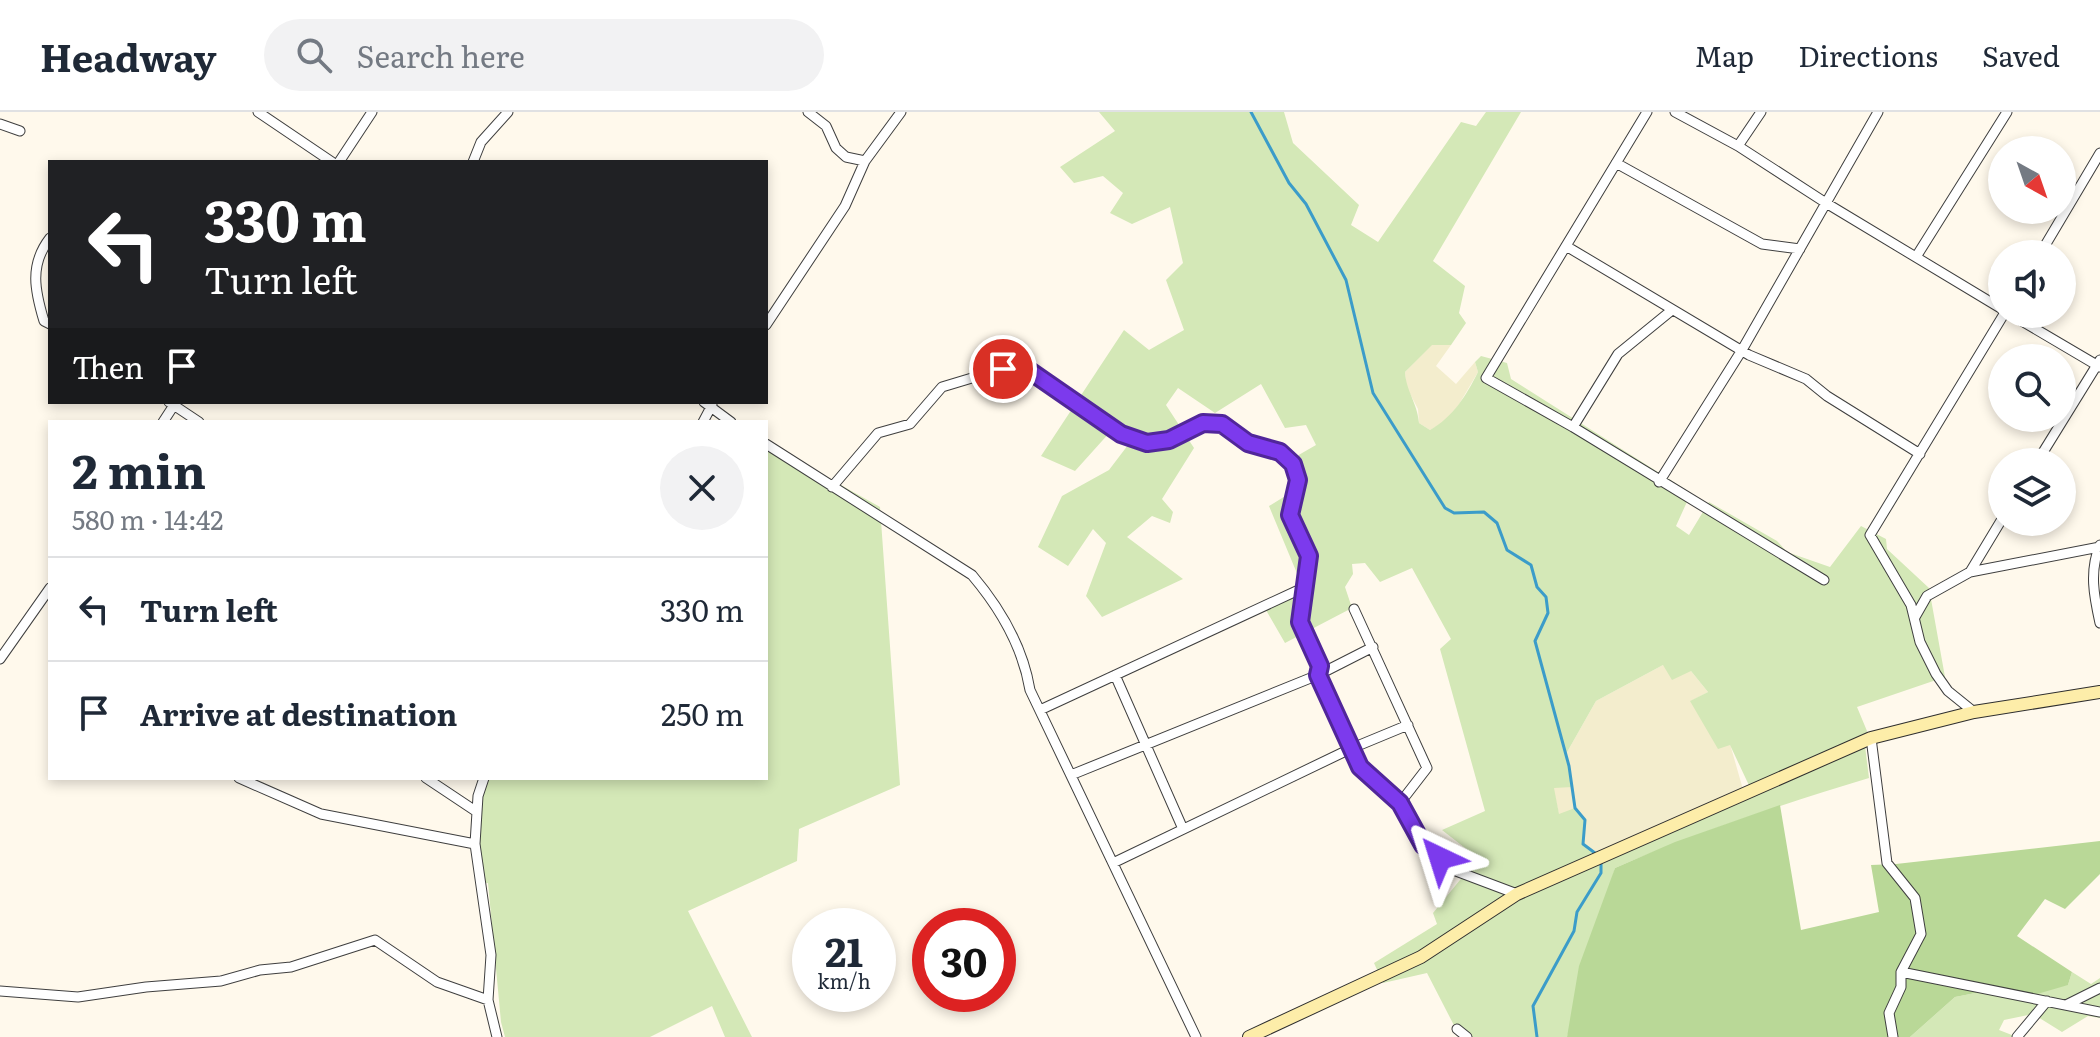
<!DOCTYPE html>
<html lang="en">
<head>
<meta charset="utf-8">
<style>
  body { margin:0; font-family:Literata,serif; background:#f2f2f3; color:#1f2937; height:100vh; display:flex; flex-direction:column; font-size:30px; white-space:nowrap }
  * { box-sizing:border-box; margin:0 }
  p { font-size:26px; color:#747a83 }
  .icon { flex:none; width:44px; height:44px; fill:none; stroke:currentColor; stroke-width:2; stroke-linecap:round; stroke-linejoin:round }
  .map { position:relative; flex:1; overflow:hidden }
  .details { position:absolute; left:48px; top:308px; width:720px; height:360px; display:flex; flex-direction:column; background:#fff; border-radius:0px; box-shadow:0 4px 12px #0003 }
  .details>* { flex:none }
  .top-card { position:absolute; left:48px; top:48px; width:720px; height:244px; border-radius:0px; box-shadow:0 4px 12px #0003; background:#202124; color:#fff; overflow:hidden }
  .needle { width:52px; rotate:140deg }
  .controls { position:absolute; left:1988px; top:24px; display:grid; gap:16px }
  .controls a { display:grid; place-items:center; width:88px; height:88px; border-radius:50%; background:#fff; box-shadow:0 4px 12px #0003; font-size:40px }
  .speed { position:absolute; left:792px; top:796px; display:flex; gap:16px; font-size:40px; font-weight:700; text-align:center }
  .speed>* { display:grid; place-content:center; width:104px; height:104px; border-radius:50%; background:#fff; box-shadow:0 4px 12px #0003; line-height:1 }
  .speed small { font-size:20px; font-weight:400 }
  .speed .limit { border:12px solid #d22; background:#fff; color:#111 }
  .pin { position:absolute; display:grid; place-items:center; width:68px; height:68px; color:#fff; margin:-34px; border:4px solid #fff; border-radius:50%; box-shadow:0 2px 8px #0007 }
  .me { position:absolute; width:88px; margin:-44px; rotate:319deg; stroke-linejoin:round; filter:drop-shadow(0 0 6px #0008) }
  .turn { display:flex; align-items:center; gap:28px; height:168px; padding:0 24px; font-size:36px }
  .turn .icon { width:104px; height:104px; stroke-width:2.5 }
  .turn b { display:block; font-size:56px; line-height:68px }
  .then { display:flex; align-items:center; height:76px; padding:0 24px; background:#0003; gap:16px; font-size:30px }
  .round { display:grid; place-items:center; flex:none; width:84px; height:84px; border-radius:42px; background:#f2f2f3 }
  .headline { display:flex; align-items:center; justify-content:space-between; height:136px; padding:0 24px }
  h1 { font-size:48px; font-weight:700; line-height:60px }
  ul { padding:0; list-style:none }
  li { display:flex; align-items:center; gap:24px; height:104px; padding:0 24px; border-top:2px solid #e0e1e3 }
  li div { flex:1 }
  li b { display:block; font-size:30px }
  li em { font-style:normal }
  header { display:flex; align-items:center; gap:48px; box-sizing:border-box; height:112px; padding:0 40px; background:#fff; border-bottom:2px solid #e0e1e3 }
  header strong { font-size:38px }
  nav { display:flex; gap:44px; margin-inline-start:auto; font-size:28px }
  .search { width:560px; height:72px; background:#f2f2f3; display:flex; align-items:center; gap:20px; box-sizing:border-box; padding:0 28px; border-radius:44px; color:#747a83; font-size:30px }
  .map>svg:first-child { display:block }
</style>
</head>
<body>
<header>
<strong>Headway</strong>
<div class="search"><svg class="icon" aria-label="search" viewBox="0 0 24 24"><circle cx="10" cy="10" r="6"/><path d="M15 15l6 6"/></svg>Search here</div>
<nav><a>Map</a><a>Directions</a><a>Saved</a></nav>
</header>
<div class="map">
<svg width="2100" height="925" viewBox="0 0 2100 925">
  <rect width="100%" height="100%" fill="#fff9ec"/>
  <path fill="#f3edcd" d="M1432 232 1451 233 1436 254 1456 272 1475 250 1478 260 1458 294 1443 311 1430 318 1419 311 1418 297 1406 274 1405 260Z
    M1663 553 1691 559 1708 580 1691 589 1730 632 1744 681 1595 741 1583 732 1585 708 1559 703 1553 675H1572L1566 642 1596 589Z"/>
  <path fill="#d4e8b7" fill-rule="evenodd" d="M1099 0H1284L1293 31 1359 93 1351 113 1378 130 1461 10 1476 14 1486 0H1521L1433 149 1465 174 1459 201 1466 211 1451 233H1432L1405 260C1406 279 1417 290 1419 311L1430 318C1453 305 1466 284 1478 260L1475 250 1481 244 1507 251 1511 267 1691 381 1676 414 1689 423 1709 390 1777 429 1787 440 1830 455 1861 414 1886 427 1887 437 1929 476 1945 565 1857 595 1867 619 1865 634 1869 666C1783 692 1698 720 1615 756L1567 925H1460L1427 861 1383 871 1374 851 1437 812 1433 801 1478 746 1442 718 1485 699 1440 537 1451 527 1412 456 1380 470 1365 451 1352 452 1353 462 1345 475 1352 496 1285 531 1262 491 1301 471 1269 394 1295 378 1283 352 1316 333 1306 313 1285 316 1261 272 1215 301 1178 276 1166 293 1194 336 1162 387 1173 400 1170 411 1152 404 1127 425 1183 467 1102 505 1086 484 1106 431 1093 417 1068 454 1038 435 1062 384 1109 358 1128 333 1111 319 1075 359 1041 344 1124 218 1149 238 1184 218 1166 168 1183 151 1170 95 1132 112 1110 101 1123 81 1103 64 1074 71 1060 55 1115 19ZM1663 553 1672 568 1691 559 1708 580 1690 589 1718 637 1730 633 1754 684 1595 741 1583 732 1585 708 1575 696 1559 702 1554 676 1572 675 1566 642 1596 589Z
    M766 331 880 395 900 673 799 717 797 749 688 799 752 925H725L712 894 650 925H505L501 910 488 771 481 772 475 732 484 666H766Z
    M2072 860 2091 872 2100 866V906L2088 904 2062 920 2033 902 2004 908 1999 918 2017 925H1910L1955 885 1991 878 2068 873Z"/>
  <path fill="#b9d897" d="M1780 693 1801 818 1879 800 1871 753 1896 752 2100 729V762L2065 797 2045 787 2017 824 2072 860 2068 873 2027 885 1991 878 1955 885 1910 925H1567L1579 854 1615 756 1675 730Z"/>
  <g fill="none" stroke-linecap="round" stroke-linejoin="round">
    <path stroke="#3b9cc9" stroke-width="3" d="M1251 0 1289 71 1306 92 1346 168 1373 281 1445 396 1454 401 1484 400 1497 411 1507 438 1531 453 1537 475 1546 485 1548 501 1535 529 1569 654 1575 696 1585 708 1583 732 1595 741
      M1537 925 1533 894 1574 819 1577 800 1601 761V750"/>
    <g stroke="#3f3f3f" stroke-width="11">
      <path id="street" d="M258 0 332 50
        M808 0 826 14 836 36 846 45 865 49
        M1647 0 1486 266 1573 315 1824 468
        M1675 0 1738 34 1826 91 2002 197
        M0 12 20 19
        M1738 34 1761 0
        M339 50 372 0
        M473 50 481 30 508 0
        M1616 51 1762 132 1800 137
        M50 126C29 153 35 179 44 209L50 212
        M1566 134 1749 243 1806 267 1827 284 1920 342
        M2040 142 2100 41
        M1916 145 2007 0
        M2010 202 2100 255
        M766 213 845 94 865 49 901 0
        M169 290 199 310
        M704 290 731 310
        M163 310 176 290
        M703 310 712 293
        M1573 315 1618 242 1672 198
        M766 332 972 463C1000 496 1023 536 1030 578L1196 925
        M2037 350 2100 248
        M1659 370 1742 238 1878 0
        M832 375 878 321 910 312 942 275 1015 253 1027 257 1121 322 1147 331 1169 328 1203 311 1222 312 1248 331 1280 340 1293 352 1298 368 1290 403 1309 444 1300 510 1320 554 1318 563 1360 655 1400 691 1423 733 1456 759 1517 782
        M2100 433C2089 459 2094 484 2100 511
        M1970 460 2002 407
        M1354 497 1427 656 1400 691
        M1915 505 1927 484 1970 460 2100 435
        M0 547 50 476
        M1115 563 1183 717
        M1040 598 1305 475
        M1974 600 1948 579 1936 562 1920 530 1911 493 1870 423 2004 202
        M1871 626 1887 751 1915 786 1921 822 1901 860V875L1889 901 1893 925
        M1071 663 1318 563 1373 535
        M239 666 321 702 475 732
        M426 666 477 700
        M484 666 478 684 475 732 491 843 488 888 497 925
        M1113 751 1350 637 1408 613
        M1901 860 2100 900
        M0 879 78 885 146 875 221 869 260 858 291 855 375 828 437 870 488 888
        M2066 893 2100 876
        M1457 917 1467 925
        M2017 925 2047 889"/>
    </g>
    <g stroke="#2e2e2e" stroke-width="14">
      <path id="secondary" d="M1249 925 1421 845 1517 782 1871 626 1974 600 2100 580"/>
    </g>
    <use href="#street" stroke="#fff" stroke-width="9"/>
    <use href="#secondary" stroke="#fdeda9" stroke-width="12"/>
  </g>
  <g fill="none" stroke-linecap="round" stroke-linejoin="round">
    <g stroke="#51269a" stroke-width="20">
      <path id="route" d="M1003 257 1015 253 1027 257 1121 322 1147 331 1169 328 1203 311 1222 312 1248 331 1280 340 1293 352 1298 368 1290 403 1309 444 1300 510 1320 554 1318 563 1360 655 1400 691 1423 733 1440 746"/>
    </g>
    <use href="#route" stroke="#7c3aed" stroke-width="14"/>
  </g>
</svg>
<div class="controls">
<a><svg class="needle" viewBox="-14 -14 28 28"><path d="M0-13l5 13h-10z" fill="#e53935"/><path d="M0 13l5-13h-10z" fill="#747a83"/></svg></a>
<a><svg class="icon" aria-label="sound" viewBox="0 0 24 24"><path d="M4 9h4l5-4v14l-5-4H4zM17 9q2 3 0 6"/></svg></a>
<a><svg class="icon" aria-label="search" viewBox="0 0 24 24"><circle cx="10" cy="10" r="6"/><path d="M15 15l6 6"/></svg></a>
<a><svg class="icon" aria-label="layers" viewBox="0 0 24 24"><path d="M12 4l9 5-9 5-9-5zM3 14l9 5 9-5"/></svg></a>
</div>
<div class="speed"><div>21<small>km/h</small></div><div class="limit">30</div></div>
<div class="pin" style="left:1003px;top:257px;background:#d93025"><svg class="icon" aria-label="arrive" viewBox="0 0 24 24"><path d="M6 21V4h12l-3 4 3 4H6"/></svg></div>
<svg class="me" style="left:1440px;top:746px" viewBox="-20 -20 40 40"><path d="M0-17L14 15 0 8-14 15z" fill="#7c3aed" stroke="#fff" stroke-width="4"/></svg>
<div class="top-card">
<div class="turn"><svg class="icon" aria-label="left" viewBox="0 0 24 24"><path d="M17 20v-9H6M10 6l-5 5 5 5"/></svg><div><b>330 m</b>Turn left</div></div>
<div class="then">Then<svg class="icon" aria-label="arrive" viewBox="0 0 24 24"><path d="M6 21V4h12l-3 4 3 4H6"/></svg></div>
</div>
<section class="details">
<div class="headline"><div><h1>2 min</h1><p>580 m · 14:42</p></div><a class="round"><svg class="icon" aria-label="close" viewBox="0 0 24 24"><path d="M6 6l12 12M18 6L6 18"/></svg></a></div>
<ul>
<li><svg class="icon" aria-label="left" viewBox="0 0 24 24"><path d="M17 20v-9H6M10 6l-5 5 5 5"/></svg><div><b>Turn left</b></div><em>330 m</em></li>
<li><svg class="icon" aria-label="arrive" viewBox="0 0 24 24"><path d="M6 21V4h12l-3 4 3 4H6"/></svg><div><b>Arrive at destination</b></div><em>250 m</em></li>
</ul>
</section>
</div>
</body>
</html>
